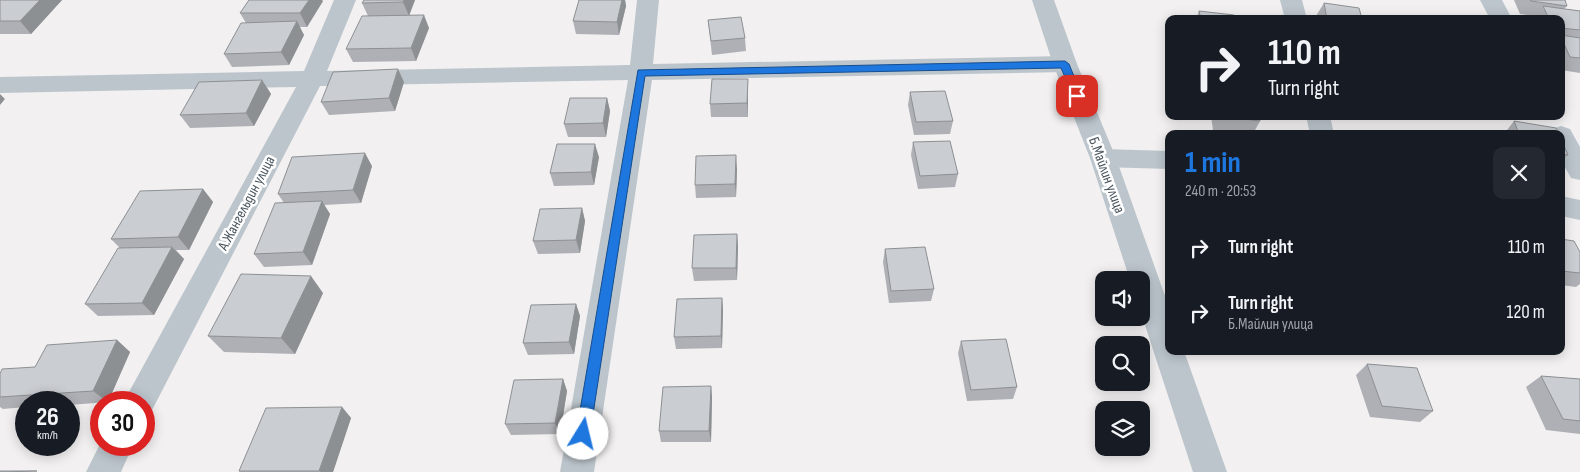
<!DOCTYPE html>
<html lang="en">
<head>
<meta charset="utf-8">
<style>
  body { margin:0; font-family:"Sofia Sans Condensed",sans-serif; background:#242831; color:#f1f3f6; height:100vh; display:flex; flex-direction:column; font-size:19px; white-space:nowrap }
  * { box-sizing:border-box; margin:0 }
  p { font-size:16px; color:#9ea1a6 }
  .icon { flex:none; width:28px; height:28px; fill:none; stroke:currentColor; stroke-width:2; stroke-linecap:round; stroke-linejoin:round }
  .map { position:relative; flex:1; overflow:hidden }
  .panel { position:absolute; left:1165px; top:130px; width:400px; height:225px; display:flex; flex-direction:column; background:#171b24; border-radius:10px; box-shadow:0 2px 12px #0003 }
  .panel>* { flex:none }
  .banner { position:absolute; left:1165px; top:15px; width:400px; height:105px; border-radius:10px; box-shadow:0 2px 12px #0003; background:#171b24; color:#f1f3f6; overflow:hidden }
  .buttons { position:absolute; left:1095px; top:271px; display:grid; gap:10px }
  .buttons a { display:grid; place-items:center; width:55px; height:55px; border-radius:10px; background:#171b24; box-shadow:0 2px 12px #0003; font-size:25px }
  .speed { position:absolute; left:15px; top:391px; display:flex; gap:10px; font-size:25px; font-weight:700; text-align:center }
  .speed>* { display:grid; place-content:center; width:65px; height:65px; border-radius:50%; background:#171b24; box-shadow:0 2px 12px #0003; line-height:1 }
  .speed small { font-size:12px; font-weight:400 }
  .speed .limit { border:8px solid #d22; background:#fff; color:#111 }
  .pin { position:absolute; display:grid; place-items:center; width:42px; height:42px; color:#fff; margin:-21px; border-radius:10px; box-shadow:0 2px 8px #0006 }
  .me { position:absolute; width:55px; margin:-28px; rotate:9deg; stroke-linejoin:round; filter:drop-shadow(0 0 4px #0008) }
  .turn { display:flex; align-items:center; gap:18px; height:105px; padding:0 20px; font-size:22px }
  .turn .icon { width:65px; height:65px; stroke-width:2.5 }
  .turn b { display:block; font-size:35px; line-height:42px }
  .round { display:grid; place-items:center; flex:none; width:52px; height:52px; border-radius:10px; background:#242831 }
  .head { display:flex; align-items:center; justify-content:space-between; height:85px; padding:0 20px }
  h1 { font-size:30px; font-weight:700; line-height:38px; color:#1e77de }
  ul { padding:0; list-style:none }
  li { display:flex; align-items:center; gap:15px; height:65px; padding:0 20px }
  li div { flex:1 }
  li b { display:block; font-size:19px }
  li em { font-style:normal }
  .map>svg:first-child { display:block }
</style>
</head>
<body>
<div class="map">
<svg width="1580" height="472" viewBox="0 0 1580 472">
  <rect width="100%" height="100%" fill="#f2f0f0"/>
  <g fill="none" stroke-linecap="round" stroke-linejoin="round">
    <path fill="#bcc5cc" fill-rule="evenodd" d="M334 0H356L327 71 630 65 637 0H659L653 64 1065 56 1073 59 1077 64 1073 69 1065 72 652 80 594 472H560L628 80 320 86 151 412 144 415V402H124L129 392 296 87 0 93V77L304 71Z
      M1280 0H1302L1307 19H1285Z
      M1480 0H1502L1512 19H1490Z
      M1306 116H1330L1334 134H1310Z
      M1561 126 1570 129 1580 147V180L1571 178 1561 160V134H1549L1552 129Z
      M1103 149 1169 151V169L1103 167 1094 164 1090 158 1094 152Z
      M1561 196 1580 200V220L1561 216Z
      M101 442V445H133L121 472H86Z"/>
    <path fill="#bcc5cc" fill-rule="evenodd" d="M1032 0H1054L1077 64 1116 158 1169 307V351H1184L1227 472H1193L1141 313V280H1130L1090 158 1053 64Z"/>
  </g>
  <path fill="#aeb0b5" d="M0 0H62L31 34H0Z
    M364 0H415L409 15 429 28 416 61 353 62 346 49 368 16 362 3Z
    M579 0H625L626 6 619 35 576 34 573 21Z
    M1514 0H1565L1567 6 1564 9 1580 11V73L1561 70V19H1533L1535 16 1520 14Z
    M323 1 307 27H299L304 35 289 65 232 67 224 54 246 23 240 13Z
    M1324 3 1362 19H1317L1316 16Z
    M1199 11 1235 19H1196Z
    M708 20 745 38 746 51 712 55Z
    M262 80 271 94 254 126 190 128 180 115Z
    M404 82 395 111 329 115 321 102Z
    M748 92V117H711L710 104Z
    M910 92 953 121 950 134 914 135 908 105Z
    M607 98 610 111 606 137H568L564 124Z
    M1211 116H1259L1260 121 1253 134H1249L1213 130Z
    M1514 121 1559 134H1504Z
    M1561 139 1568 155 1561 161Z
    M913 142 958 174 955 187 918 189 911 155Z
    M599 157 594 185 554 186 550 173Z
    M372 166 361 203 324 205 330 214 312 265 264 267 254 254 284 203 278 194Z
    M737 169 736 197 696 198 695 185Z
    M203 189 213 202 189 250H176L184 259 154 315 98 316 85 304 120 248 111 239Z
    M582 208 585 221 580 253 538 254 533 241Z
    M737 234 738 247 737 280 694 281 692 268Z
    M1561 239 1580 252V284L1576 287 1561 285Z
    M885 249 934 289 931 301 889 303 883 262Z
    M323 293 295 354 224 352 208 336Z
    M722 298 723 310 722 348 676 349 674 337Z
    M576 304 580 316 574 354 528 355 523 343Z
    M117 340 130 352 108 402 69 405V402H26V407L3 409 0 407V374L35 367Z
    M961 341 1017 387 1013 399 967 401 958 353Z
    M1367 364 1433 411 1420 422 1370 417 1356 375Z
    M1541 376 1580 379V434L1546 430 1526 387Z
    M563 379 567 391 560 434 511 435 505 424Z
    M711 386 712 398 711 442H661L659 431Z
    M342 407 351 418 333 472H240L239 471Z"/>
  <path fill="#8d9093" d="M40 0H62L31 34 20 21Z
    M309 0H322L323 1 307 27 300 13Z
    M404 0H415L409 16 403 2Z
    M622 0H625L626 6 619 35 617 22Z
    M424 15 429 28 416 61 411 48Z
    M297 21 304 35 289 65 281 52Z
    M398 69 404 82 395 111 389 98Z
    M748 79V117L747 103Z
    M262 80 271 94 254 126 246 113Z
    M0 94 5 99 0 105Z
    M607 98 610 111 606 137 603 123Z
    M595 144 599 157 594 185 591 172Z
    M365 153 372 166 361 203 353 190Z
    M736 155 737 169 736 197 735 184Z
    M203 189 213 202 189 250 178 237Z
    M322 201 330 214 312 265 303 252Z
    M582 208 585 221 580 253 576 240Z
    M737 234 738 247 737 280 736 268Z
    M172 247 184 259 154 315 142 303Z
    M311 276 323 293 295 354 281 338Z
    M722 298 723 310 722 348 721 336Z
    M576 304 580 316 574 354 569 342Z
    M117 340 130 352 108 402 93 391Z
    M563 379 567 391 560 434 555 423Z
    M711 386 712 398 711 442 709 431Z
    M342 407 351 418 333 472H321L319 471Z"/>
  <path fill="#cacdd2" stroke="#8d9093" d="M0 0H40L20 21H0Z
    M249 0H309L300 13H240Z
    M364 0H404L403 2 362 3Z
    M579 0H622L617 22 573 21Z
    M1530 0H1565L1567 6 1531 1Z
    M1324 3 1359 8 1362 19H1327Z
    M1543 6 1580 11V30L1561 28V19H1549Z
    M1199 11 1234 15 1235 19H1201Z
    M424 15 411 48 346 49 362 16Z
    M741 17 745 38 711 41 708 20Z
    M297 21 281 52 224 54 241 23Z
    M1561 35 1580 38V58L1570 57 1561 37Z
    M398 69 389 98 321 102 333 72Z
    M712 79H748L747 103 710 104Z
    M262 80 246 113 180 115 199 82Z
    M945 91 953 121 916 122 910 92Z
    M570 98H607L603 123 564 124Z
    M1220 116H1259L1260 121Z
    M1514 121 1556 128 1559 134H1519Z
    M1561 139 1568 155 1561 154Z
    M950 141 958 174 920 176 913 142Z
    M557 144H595L591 172 550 173Z
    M365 153 353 190 278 194 292 157Z
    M736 155 735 184 695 185 696 156Z
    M203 189 178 237 111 239 140 191Z
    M322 201 303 252 254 254 275 203Z
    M582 208 576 240 533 241 540 209Z
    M737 234 736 268H692L694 235Z
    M1561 239 1574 241 1580 252V273L1561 271Z
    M172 247 142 303 85 304 118 248Z
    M925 247 934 289 891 291 885 249Z
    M241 274 311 276 281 338 208 336Z
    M722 298 721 336 674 337 677 299Z
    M576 304 569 342 523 343 531 305Z
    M1006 339 1017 387 971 390 961 341Z
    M117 340 93 391 0 397V374L2 369 35 367 47 345Z
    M1367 364 1417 368 1433 411 1382 406Z
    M1541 376 1580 379V421L1563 419Z
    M563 379 555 423 505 424 514 380Z
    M711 386 709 431H659L663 387Z
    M342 407 319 471H239L266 408Z
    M0 471H37L0 472Z"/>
  <path fill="#1e77de" stroke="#144d90" d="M1065 61 1069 64 1082 96 1081 98H1074L1061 68 645 76 590 434 588 438 583 440 578 438 576 434 638 70Z"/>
  <g text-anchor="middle" stroke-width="5" stroke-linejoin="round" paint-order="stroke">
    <g font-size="15" fill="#48545d" stroke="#fff">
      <text transform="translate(1107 175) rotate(70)" y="5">Б.Майлин улица</text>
      <text transform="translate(246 203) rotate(-62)" y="5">А.Жангельдин улица</text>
    </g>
  </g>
</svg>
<div class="buttons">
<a><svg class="icon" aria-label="sound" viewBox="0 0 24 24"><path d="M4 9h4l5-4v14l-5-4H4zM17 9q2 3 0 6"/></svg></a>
<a><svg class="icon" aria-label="search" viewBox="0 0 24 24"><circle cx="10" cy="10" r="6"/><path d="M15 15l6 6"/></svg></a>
<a><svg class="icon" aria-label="layers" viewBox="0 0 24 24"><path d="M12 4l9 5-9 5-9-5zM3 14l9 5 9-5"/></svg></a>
</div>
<div class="speed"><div>26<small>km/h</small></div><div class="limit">30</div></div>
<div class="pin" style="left:1077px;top:96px;background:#d93025"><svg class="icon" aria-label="arrive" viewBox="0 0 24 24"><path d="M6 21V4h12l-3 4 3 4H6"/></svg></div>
<svg class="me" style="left:583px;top:434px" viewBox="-20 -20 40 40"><circle r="19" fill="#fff"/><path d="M0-13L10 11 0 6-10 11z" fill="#1e77de"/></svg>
<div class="banner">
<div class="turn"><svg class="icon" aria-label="right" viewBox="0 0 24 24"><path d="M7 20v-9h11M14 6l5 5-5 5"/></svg><div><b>110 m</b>Turn right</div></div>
</div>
<section class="panel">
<div class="head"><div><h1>1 min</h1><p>240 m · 20:53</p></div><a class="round"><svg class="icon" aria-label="close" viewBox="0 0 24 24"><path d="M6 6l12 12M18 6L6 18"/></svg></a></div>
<ul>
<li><svg class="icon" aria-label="right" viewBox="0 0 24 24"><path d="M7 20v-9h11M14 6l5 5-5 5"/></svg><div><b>Turn right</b></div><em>110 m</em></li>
<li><svg class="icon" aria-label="right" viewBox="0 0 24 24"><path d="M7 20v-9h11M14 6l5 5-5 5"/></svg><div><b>Turn right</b><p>Б.Майлин улица</p></div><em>120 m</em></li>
</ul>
</section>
</div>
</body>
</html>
